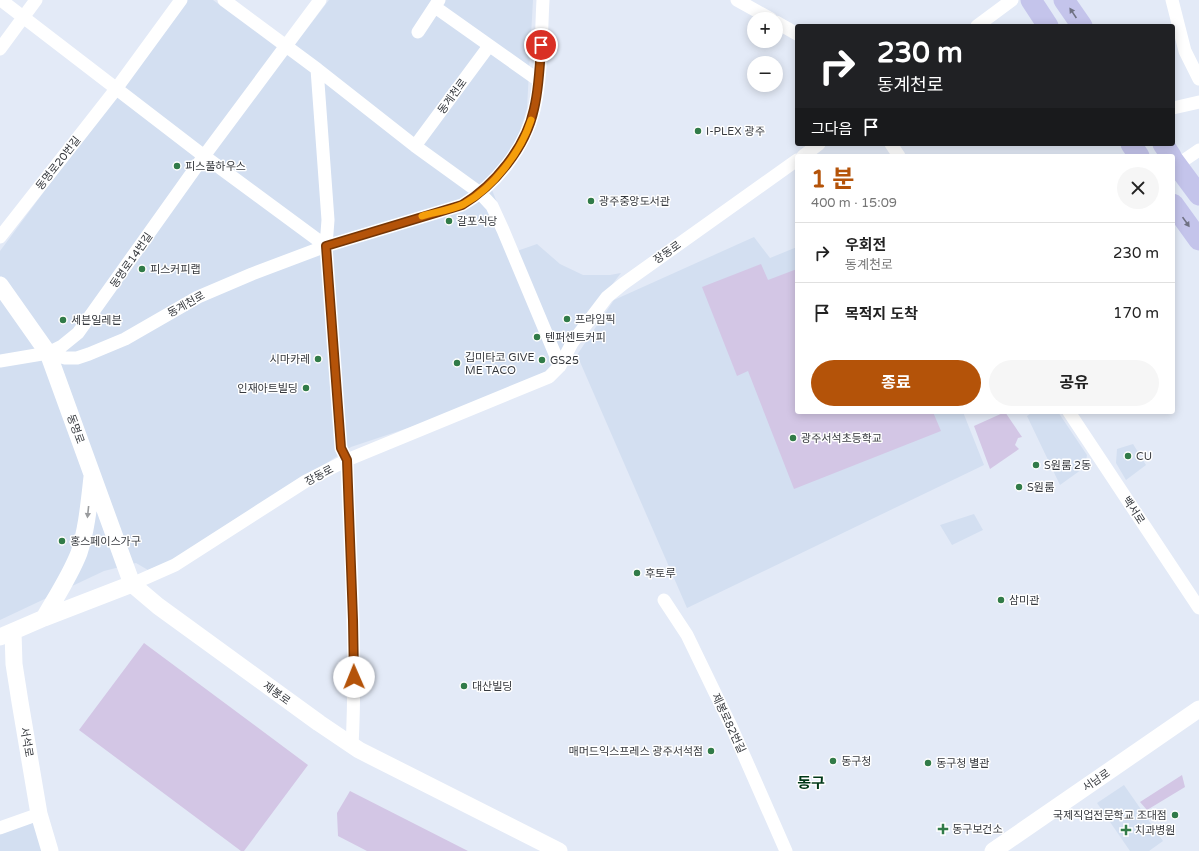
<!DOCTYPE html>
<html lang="ko">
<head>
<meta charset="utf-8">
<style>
  body { margin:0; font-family:"Varela Round","Noto Sans KR",sans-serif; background:#f6f6f6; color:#222; height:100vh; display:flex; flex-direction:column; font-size:15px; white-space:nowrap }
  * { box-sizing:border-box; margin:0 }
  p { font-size:13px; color:#767676 }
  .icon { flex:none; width:22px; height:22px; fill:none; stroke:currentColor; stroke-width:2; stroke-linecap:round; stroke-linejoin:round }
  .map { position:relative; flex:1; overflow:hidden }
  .drawer { position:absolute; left:795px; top:154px; width:380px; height:260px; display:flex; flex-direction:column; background:#fff; border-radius:4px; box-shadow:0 2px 10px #0003 }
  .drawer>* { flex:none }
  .hud { position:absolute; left:795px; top:24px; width:380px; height:122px; border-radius:4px; box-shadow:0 2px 10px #0003; background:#202124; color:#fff; overflow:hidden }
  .fabs { position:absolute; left:747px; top:12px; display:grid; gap:8px }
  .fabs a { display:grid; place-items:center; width:36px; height:36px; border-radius:50%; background:#fff; box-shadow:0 2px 10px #0003; font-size:20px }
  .pin { position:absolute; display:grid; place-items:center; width:34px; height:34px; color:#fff; margin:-17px; border:2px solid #fff; border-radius:50%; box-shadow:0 1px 4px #0007 }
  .me { position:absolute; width:44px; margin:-22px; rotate:359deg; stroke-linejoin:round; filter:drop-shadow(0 0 3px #0008) }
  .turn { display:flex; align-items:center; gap:14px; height:84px; padding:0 16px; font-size:18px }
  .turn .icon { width:52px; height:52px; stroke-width:2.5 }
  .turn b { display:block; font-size:28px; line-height:34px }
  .then { display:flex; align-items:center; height:38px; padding:0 16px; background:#0003; gap:8px; font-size:15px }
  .round { display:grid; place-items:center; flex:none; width:42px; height:42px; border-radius:21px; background:#f6f6f6 }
  .summary { display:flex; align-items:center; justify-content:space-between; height:68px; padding:0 16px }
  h1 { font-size:24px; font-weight:700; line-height:30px; color:#b45309 }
  .cta { display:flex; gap:8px; margin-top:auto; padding:8px 16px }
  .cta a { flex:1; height:46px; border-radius:24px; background:#b45309; color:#fff; font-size:16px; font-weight:700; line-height:46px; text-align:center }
  .cta a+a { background:#f6f6f6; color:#222 }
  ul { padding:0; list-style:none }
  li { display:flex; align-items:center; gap:12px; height:60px; padding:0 16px; border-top:1px solid #e0e0e0 }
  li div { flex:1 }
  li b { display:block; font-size:15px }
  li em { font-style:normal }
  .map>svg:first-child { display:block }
</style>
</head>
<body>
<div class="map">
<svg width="1199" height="851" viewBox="0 0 1199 851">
  <rect width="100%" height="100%" fill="#e3eaf7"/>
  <path fill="#d3dff1" d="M186 0H213L287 55 329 0H533L527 108 519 135 510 153 487 178 517 251 537 244 560 264 583 275H610L621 273 544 374 429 421 351 447 322 466 174 560 148 570 136 563 104 571 0 620V251Z
    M754 237 770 258 797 247V412H963L984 465 687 608 577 355 614 300Z
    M1033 412H1058L1087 455 1085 467 1060 485 1027 416Z
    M1133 444 1146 465 1126 480 1116 463 1117 449Z
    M974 514 983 530 952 545 940 525Z
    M1124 785 1163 841 1149 851H1130L1097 803Z
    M37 821 45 851H0V834Z"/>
  <path fill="#d3c6e5" d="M761 264 768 280 797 269V412H933L941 431 794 489 748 371 737 376 702 287Z
    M1005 412 1022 437 1018 438 1015 445 1019 449 990 469 974 426Z
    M144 643 308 765 244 851H241L79 730Z
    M1182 775 1185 787 1147 810 1140 802Z
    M350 791 468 851H367L338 836 337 813Z"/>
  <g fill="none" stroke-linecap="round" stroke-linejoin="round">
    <path stroke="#fff" stroke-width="13" d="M1 0 204 156 326 246
      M224 0 317 69 415 146 480 193 492 206 503 230 560 366
      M737 0 771 19
      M1172 0 1185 51 1199 79
      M435 7 538 80
      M776 22 797 34
      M977 26 1012 0
      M418 32 439 0
      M0 49 36 0
      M317 69 328 220 326 246 341 448 347 460C350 556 357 651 352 746
      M1173 108 1199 102
      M891 144 899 156
      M415 146 489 46
      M803 156 819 144
      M1177 165 1199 150
      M0 237 116 89 181 0
      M48 353 65 358H77L89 354 125 339 198 297 252 274 326 246 462 205C496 185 525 148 534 110 542 76 541 34 543 0
      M0 361 48 353 62 346 78 333 204 156 320 0
      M1069 412 1199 608
      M132 584 175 565 306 481 347 460 549 377 560 366 572 343 607 297 623 284 797 160
      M664 600 687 635 731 726 786 851
      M0 828 39 814"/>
    <path stroke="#fff" stroke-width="17" d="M0 285 48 353 132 584 158 606 319 723 359 750 559 851
      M44 618C56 597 70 576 79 553 87 528 89 503 92 477
      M13 632 14 664 20 702 39 814 50 851
      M0 637 44 618 132 584
      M993 851 1199 709"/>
    <path stroke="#c4c4eb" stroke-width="21" d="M1031 0 1048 26
      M1064 0 1082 26
      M1131 144 1139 156
      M1163 144 1171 156
      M1173 160 1199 195
      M1173 204 1199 240"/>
  </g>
  <defs><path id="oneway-solid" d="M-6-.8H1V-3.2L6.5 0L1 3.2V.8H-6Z"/></defs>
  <g fill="#6f7183">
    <use href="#oneway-solid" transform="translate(1073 13) rotate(-124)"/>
    <use href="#oneway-solid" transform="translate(1186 222) rotate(55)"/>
  </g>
  <use fill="#9a9c9e" href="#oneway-solid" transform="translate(88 512) rotate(96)"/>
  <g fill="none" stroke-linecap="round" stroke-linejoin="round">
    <g stroke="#753606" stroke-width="10">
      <path id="route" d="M354 677 353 620 347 460 341 448 326 246 462 205C495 185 526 147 534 109 539 88 540 66 541 45"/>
    </g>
    <use href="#route" stroke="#b45309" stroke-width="7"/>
    <path stroke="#f59e0b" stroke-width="7" d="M422 216C435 212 452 210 464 204 493 188 521 152 531 120"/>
  </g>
  <g fill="#317b48" stroke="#fff" stroke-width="1.5">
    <circle cx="698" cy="131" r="4"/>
    <circle cx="177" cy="166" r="4"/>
    <circle cx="591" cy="201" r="4"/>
    <circle cx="449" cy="221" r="4"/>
    <circle cx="142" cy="269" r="4"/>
    <circle cx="567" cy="319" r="4"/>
    <circle cx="63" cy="320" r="4"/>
    <circle cx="537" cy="337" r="4"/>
    <circle cx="318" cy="359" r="4"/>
    <circle cx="542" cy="360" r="4"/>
    <circle cx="457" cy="363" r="4"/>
    <circle cx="306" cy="388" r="4"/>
    <circle cx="793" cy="438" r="4"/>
    <circle cx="1128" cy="456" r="4"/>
    <circle cx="1036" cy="465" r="4"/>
    <circle cx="1019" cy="487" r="4"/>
    <circle cx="62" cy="541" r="4"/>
    <circle cx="637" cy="573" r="4"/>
    <circle cx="1001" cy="600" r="4"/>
    <circle cx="464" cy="686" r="4"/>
    <circle cx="711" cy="751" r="4"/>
    <circle cx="833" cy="761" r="4"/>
    <circle cx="928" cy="763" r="4"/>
    <circle cx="1175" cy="815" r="4"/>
    <path d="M941 823h4v4h4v4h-4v4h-4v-4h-4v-4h4z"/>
    <path d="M1124 824h4v4h4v4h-4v4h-4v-4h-4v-4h4z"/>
  </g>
  <g text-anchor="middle" stroke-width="3" stroke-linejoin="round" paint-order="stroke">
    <g font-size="11" fill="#36393e" stroke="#fff">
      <text transform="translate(452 96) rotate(-54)" y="4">동계천로</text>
      <text transform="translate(58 163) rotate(-52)" y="4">동명로20번길</text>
      <text transform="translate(667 252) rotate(-35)" y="4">장동로</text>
      <text transform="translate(131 260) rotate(-55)" y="4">동명로14번길</text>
      <text transform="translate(186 304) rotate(-29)" y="4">동계천로</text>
      <text transform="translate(76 429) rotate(70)" y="4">동명로</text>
      <text transform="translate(319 475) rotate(-28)" y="4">장동로</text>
      <text transform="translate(1134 510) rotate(57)" y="4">백서로</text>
      <text transform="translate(277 693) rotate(36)" y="4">제봉로</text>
      <text transform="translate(729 723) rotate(65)" y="4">제봉로82번길</text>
      <text transform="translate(27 742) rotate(80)" y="4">서석로</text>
      <text transform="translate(1096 780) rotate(-34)" y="4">서남로</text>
    </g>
    <g font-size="11" fill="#36393e" stroke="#fff" text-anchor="start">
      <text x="706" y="135">I-PLEX 광주</text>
      <text x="185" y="170">피스풀하우스</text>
      <text x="599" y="205">광주중앙도서관</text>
      <text x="457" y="225">갈포식당</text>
      <text x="150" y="273">피스커피랩</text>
      <text x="575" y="323">프라임픽</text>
      <text x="71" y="324">세븐일레븐</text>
      <text x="545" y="341">텐퍼센트커피</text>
      <text x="465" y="361">깁미타코 GIVE<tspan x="465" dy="13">ME TACO</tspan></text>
      <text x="310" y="363" text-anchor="end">시마카레</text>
      <text x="550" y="364">GS25</text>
      <text x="298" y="392" text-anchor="end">인재아트빌딩</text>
      <text x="801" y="442">광주서석초등학교</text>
      <text x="1136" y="460">CU</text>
      <text x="1044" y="469">S원룸 2동</text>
      <text x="1027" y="491">S원룸</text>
      <text x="70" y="545">홍스페이스가구</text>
      <text x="645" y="577">후토루</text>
      <text x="1009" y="604">삼미관</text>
      <text x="472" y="690">대산빌딩</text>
      <text x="703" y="755" text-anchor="end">매머드익스프레스 광주서석점</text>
      <text x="841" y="765">동구청</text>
      <text x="936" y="767">동구청 별관</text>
      <text x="1167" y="819" text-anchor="end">국제직업전문학교 조대점</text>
      <text x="952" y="833">동구보건소</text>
      <text x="1135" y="834">치과병원</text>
    </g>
    <g font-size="15" font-weight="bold" fill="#003817" stroke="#fff">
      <text x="811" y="788">동구</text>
    </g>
  </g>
</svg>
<div class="fabs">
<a>+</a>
<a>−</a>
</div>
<div class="pin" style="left:541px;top:45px;background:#d93025"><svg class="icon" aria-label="arrive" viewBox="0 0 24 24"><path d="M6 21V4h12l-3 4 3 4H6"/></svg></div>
<svg class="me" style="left:354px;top:677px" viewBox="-20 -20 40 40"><circle r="19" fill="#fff"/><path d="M0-13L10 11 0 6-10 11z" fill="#b45309"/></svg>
<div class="hud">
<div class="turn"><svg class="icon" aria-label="right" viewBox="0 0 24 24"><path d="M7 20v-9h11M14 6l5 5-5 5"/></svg><div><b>230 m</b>동계천로</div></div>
<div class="then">그다음<svg class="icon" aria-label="arrive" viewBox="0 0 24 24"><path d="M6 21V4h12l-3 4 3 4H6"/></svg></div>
</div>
<section class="drawer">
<div class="summary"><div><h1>1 분</h1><p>400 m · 15:09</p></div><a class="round"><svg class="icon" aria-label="close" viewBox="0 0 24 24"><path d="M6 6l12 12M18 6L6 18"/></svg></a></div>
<ul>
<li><svg class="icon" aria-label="right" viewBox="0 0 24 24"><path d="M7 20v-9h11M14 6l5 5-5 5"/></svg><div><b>우회전</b><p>동계천로</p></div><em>230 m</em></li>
<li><svg class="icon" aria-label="arrive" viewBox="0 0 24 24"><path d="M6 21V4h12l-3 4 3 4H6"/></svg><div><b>목적지 도착</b></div><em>170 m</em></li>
</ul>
<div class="cta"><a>종료</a><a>공유</a></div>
</section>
</div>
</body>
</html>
